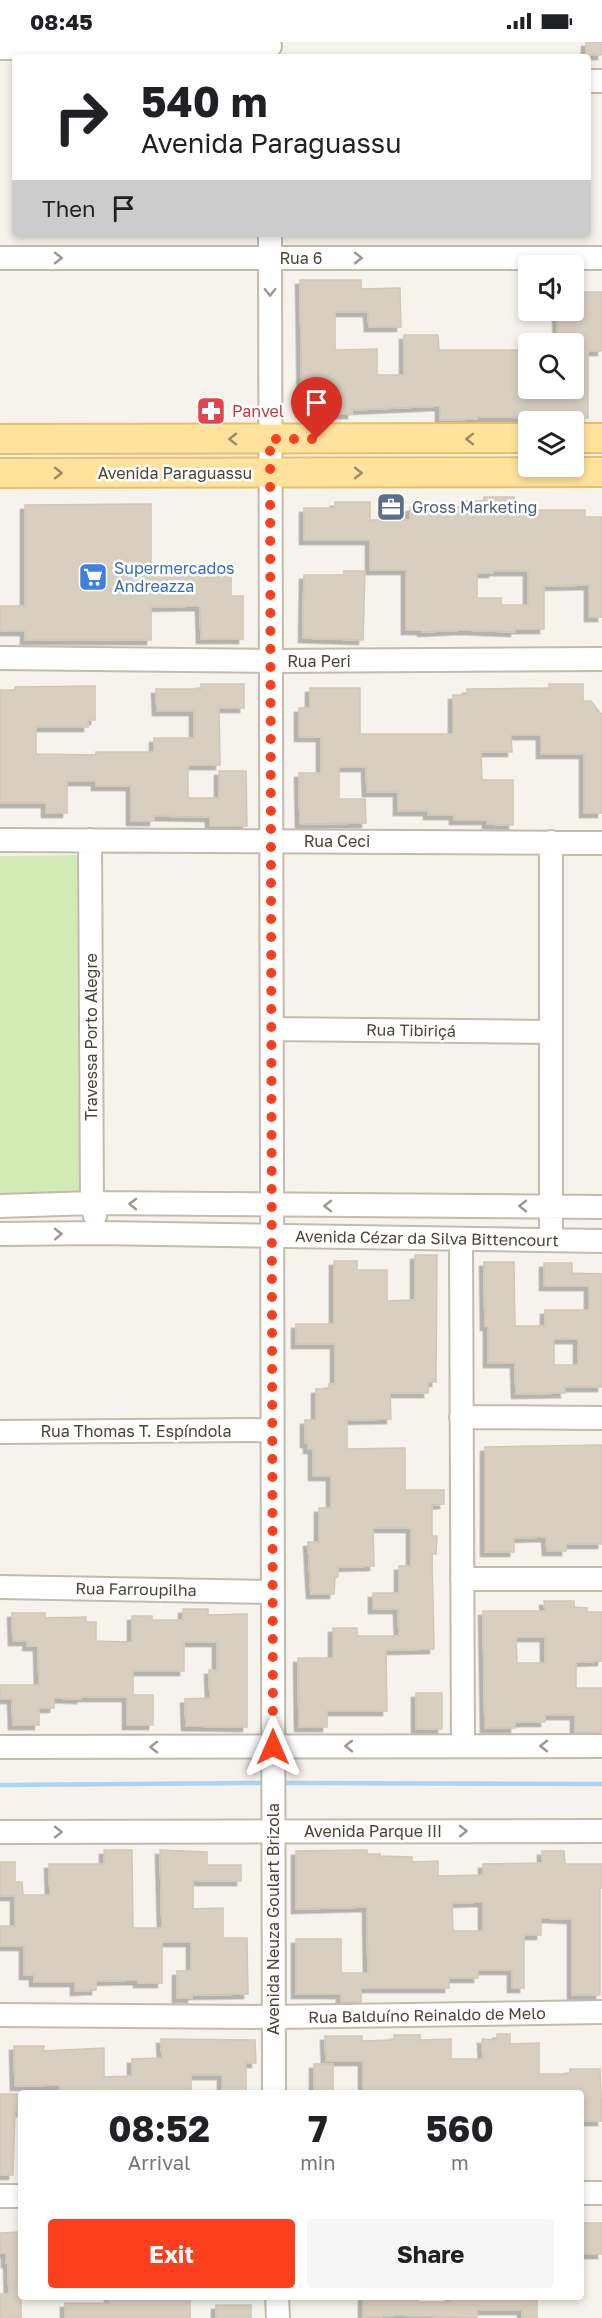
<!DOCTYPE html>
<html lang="en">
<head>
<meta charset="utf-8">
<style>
  body { margin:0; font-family:"Golos Text",sans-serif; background:#f6f6f6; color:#202124; height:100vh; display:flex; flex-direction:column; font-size:22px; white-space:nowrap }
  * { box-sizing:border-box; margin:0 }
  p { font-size:20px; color:#757577 }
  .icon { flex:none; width:33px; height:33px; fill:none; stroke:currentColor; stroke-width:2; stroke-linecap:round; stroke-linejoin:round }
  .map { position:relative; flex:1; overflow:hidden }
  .details { position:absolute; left:18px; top:2048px; width:566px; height:210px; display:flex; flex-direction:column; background:#fff; border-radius:6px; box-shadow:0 3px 9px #0003 }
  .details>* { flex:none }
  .banner { position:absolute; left:12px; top:12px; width:579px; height:183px; border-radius:6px; box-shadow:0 3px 9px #0003; background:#fff; color:#202124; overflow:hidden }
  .tools { position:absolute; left:518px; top:213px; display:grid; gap:12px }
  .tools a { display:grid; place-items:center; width:66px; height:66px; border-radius:6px; background:#fff; box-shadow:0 3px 9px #0003; font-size:30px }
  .pin { position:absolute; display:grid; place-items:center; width:51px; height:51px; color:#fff; margin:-62px -26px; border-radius:50% 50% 50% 0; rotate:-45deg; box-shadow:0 0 6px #0007 }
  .pin .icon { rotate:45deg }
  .me { position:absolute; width:66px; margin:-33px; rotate:0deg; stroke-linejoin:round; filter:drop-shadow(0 0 4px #0008) }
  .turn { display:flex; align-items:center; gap:21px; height:126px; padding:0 30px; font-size:27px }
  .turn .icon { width:78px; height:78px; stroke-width:2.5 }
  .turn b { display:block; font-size:42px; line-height:51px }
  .then { display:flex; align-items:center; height:57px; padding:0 30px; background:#0003; gap:12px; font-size:22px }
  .eta { display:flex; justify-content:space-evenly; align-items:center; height:102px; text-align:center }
  .eta b { font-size:36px; font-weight:700; line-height:42px }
  .action { display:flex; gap:12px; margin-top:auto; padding:12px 30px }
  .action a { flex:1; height:69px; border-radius:6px; background:#fc3f1d; color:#fff; font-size:24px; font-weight:700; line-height:69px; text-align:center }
  .action a+a { background:#f6f6f6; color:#202124 }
  .status { display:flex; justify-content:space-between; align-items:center; height:42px; padding:0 30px; background:#fff; direction:ltr }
  .status svg { height:16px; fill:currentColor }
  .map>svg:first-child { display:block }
</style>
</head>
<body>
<div class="status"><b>08:45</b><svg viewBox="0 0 49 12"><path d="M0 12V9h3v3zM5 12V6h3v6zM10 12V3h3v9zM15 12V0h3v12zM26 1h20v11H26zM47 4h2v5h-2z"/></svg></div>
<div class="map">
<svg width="602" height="2276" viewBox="0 0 602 2276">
  <defs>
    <filter id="shadow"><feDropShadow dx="-4.5" dy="4.5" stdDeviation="0" flood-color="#0004"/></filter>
  </defs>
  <rect width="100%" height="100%" fill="#f6f3ec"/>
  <path fill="#d2eab5" d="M83 813V1157L0 1158V814Z"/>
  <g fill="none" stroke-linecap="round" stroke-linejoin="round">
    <path stroke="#a9d4f2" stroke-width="4.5" d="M286 1741 602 1742
      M0 1743 260 1741"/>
  </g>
  <path fill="#d8cfc1" stroke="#d3c7b4" stroke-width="1.5" fill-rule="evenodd" filter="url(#shadow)" d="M586 0H602V13H586Z
    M300 238H361V247L400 246 401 285H369L368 270H335V308L377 307V333H404V293H438L439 308H528V346H573V302H558L557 268H573V250H602V309H588V376L477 375V377L440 378V364L352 368V372H335V367H302Z
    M484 455H514V468H585V475H602V575H589V543L544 544V587H515V590L464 588 422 590V588H406V528H370V498H304V466H335V460H370V478H410V465H465V459H484ZM493 529H528V563H501V556H477V531H493Z
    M151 462V531L231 529V554H243V597H201L200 564 151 565V598H25V589H0V564H25V463Z
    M344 529H365L363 598 303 596 304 533H344Z
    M201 642H244V666H219L220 723H188V756H219V729H246L247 784H210V775L154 774V779H131V744H96V739H67V771H46V761H0V648H15V645L95 644V678H88V685H36V712L96 713V710H154V696H194V669H157L156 647H201Z
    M549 642H583V659H591L602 673V771H584V712H541V693H511L512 710H481L482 738H513V783L487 782V778H454V773H428V769H398V750H367L366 725H339V757H365L366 781 300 782 299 731H321V695H299V666H310V646H360V692H453V653H467V647L549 646Z
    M415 1213H437L436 1340H428V1351H390L391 1377 347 1378V1407L405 1406V1448H444V1462L432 1463V1494H437L436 1512H432L434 1607 386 1608 387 1669H327V1685H299L298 1616H333V1586H357V1594H399L398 1567H373V1551H399V1524H411V1486H373L374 1524 338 1525V1535H335L334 1552H311L308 1500H319V1466H331V1434H313V1407H308V1401H305V1378H316V1347H329V1342H335V1302H296V1282H334V1219H357V1228H387V1259L415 1258Z
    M484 1220H514L515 1284H545V1268H589V1244H544V1221H572V1231L602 1232V1345H564L565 1351 516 1352 515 1321H488V1284H485ZM554 1297H578V1323H554Z
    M602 1403V1502H566V1509H547L546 1495 514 1496V1510H485V1405Z
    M544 1559H574V1565L587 1566V1570H602V1619L576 1620V1646H602V1690H575V1673H545V1680H515V1686H485L483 1569H545ZM516 1595H545V1621H517Z
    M183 1567H208V1573L247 1572V1685L186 1684 185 1657 210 1656 209 1628H217V1600H184V1629H133V1653H153V1683H127V1655H81V1657L54 1656V1666H39V1683H13L12 1657H0V1643H39L38 1604H27L28 1599H13L12 1571H45V1576L86 1575V1580H96V1599L132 1600V1574H152V1578H183Z
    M416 1651H442V1687H416Z
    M104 1808H132L133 1886H162L160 1808 207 1810V1823H241V1839H193V1867L223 1866V1896H247L248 1952 192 1953V1956H177V1929H191V1900H162V1941H138V1938L96 1939V1948L75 1949V1940H34V1933H24V1904H0V1884H15V1854H0V1820H15V1840H22L23 1853H50L49 1822H104Z
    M367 1808V1812H380V1814L412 1815V1820L438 1819V1834L483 1833V1822L542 1821V1809H564L565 1822H602V1846H600V1953H572V1877L541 1876V1893H524V1946H512V1928H478V1936H449V1946H361V1960H341V1952H296V1897H341V1931H368L367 1865 296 1867V1809ZM483 1860V1889H453L452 1861Z
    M497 1992H510V2002L539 2001V2032H570V2027H600L602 2079H580V2050H363V2019H326L325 1994H362V1999L394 1998V1993H420V1998L451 1997V2017H483L482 1997 497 1998Z
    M161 1997 255 1998 256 2021H246V2050H222V2033H191V2050H60V2043L15 2044 14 2004H44L43 2009 104 2006V2035L132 2034V2017L162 2016Z
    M314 2022H333V2049L314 2050Z
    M0 2052H21V2070H15L13 2133H0Z
    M580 2181H602V2212H580Z
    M21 2190V2276H0V2252H9L8 2221H6V2211H0V2191Z
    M109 2254H190V2276H65V2261H109Z
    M363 2254H418V2260H450V2254H537V2276H522V2268H477V2276L398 2273 363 2276Z
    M216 2263H251V2276H216Z"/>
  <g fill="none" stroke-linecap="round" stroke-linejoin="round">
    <g stroke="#c2bbae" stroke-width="26">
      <path id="minor" d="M0 6 270 4
        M588 39H602
        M270 192 274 2050
        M0 216H602
        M0 616 271 619 602 617
        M0 798 602 801
        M90 798 92 1161 95 1174
        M272 987 551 990
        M0 1164 92 1161 602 1165
        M0 1192 99 1191 602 1199
        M461 1198 463 1704
        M551 1198V800
        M461 1375 602 1376
        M0 1390 272 1388
        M462 1537H602
        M0 1545 273 1550
        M0 1705 602 1704
        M0 1790 602 1789
        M0 1973 273 1975 602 1970
        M580 2151H602
        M0 2154H21
        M277 2254 278 2276"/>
    </g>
    <g stroke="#e6c16a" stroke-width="32">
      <path id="major" d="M573 396H602
        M0 397 528 396
        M0 431 602 430"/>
    </g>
    <use href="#minor" stroke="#fff" stroke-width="22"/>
    <use href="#major" stroke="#ffe39c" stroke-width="28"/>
  </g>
  <defs><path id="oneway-chevron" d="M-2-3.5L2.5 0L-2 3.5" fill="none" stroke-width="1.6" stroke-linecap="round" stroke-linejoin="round" transform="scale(1.5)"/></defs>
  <g stroke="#9c9892">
    <use href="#oneway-chevron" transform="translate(58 216)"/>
    <use href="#oneway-chevron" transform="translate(358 216)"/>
    <use href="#oneway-chevron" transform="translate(270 250) rotate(90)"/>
    <use href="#oneway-chevron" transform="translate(133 1162) rotate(-179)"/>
    <use href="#oneway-chevron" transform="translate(328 1164) rotate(-180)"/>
    <use href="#oneway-chevron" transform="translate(523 1164) rotate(-180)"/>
    <use href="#oneway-chevron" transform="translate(58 1192) rotate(-1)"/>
    <use href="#oneway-chevron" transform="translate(349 1704) rotate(180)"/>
    <use href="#oneway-chevron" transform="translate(544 1704) rotate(180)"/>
    <use href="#oneway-chevron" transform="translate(154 1705) rotate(180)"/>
    <use href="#oneway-chevron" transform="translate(463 1789)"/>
    <use href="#oneway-chevron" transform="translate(58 1790)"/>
  </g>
  <g stroke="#9c8c66">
    <use href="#oneway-chevron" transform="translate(233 397) rotate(180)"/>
    <use href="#oneway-chevron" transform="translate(470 397) rotate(180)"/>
    <use href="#oneway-chevron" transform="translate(58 431)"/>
    <use href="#oneway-chevron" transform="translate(358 431)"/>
  </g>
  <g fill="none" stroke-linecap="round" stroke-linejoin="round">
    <path stroke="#fc3f1d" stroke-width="10" stroke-dasharray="0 18" d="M273 1705 270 397H317"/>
  </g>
  <defs>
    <g id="pharmacy-square" transform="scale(1.5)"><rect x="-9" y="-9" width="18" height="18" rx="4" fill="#e0444e" stroke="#fff"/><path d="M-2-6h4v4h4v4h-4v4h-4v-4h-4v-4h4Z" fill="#fff"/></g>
    <g id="office-square" transform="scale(1.5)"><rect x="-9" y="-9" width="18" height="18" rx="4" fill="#5c6f8a" stroke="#fff"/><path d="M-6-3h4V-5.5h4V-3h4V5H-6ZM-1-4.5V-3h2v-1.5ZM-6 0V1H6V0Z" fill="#fff"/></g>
    <g id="supermarket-square" transform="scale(1.5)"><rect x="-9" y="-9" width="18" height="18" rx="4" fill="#3f7fe0" stroke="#fff"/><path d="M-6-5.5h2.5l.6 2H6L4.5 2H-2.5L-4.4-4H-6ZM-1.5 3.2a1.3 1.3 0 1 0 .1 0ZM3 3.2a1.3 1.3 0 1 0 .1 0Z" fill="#fff"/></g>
  </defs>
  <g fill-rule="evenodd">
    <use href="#pharmacy-square" x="211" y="369"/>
    <use href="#office-square" x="391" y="465"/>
    <use href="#supermarket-square" x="93" y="535"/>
  </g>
  <g text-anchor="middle" stroke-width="5" stroke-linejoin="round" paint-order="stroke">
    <g font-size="16" fill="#4b4439" stroke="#fff">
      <text x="301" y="222">Rua 6</text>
      <text x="175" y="437">Avenida Paraguassu</text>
      <text x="319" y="625">Rua Peri</text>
      <text x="337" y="805">Rua Ceci</text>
      <text transform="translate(411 988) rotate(1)" y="6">Rua Tibiriçá</text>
      <text transform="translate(91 995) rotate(-90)" y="6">Travessa Porto Alegre</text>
      <text transform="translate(427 1196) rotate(1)" y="6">Avenida Cézar da Silva Bittencourt</text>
      <text x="136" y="1395">Rua Thomas T. Espíndola</text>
      <text transform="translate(136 1547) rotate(1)" y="6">Rua Farroupilha</text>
      <text x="373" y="1795">Avenida Parque III</text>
      <text transform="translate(273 1877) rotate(-90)" y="6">Avenida Neuza Goulart Brizola</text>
      <text transform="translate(427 1973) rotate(-1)" y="6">Rua Balduíno Reinaldo de Melo</text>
    </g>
    <g font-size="16" fill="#be3a42" stroke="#fff" text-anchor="start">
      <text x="232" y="375">Panvel</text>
    </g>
    <g font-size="16" fill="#4e5e75" stroke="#fff" text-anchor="start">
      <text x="412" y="471">Gross Marketing</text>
    </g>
    <g font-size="16" fill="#366cbe" stroke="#fff" text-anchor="start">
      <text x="114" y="532">Supermercados<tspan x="114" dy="18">Andreazza</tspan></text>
    </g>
  </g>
</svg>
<div class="tools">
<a><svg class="icon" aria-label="sound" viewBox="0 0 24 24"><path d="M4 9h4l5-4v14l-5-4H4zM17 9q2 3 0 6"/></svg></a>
<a><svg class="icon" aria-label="search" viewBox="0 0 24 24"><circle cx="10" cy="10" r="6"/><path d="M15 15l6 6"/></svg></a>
<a><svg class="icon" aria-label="layers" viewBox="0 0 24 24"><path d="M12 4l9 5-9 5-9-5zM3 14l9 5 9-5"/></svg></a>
</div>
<div class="pin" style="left:317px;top:397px;background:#d93025"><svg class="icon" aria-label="arrive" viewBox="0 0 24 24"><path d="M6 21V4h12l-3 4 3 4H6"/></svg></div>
<svg class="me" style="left:273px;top:1705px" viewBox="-20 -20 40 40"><path d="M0-17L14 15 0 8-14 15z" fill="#fc3f1d" stroke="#fff" stroke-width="4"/></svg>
<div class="banner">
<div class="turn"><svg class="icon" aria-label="right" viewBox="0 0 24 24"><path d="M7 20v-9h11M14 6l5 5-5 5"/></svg><div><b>540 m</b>Avenida Paraguassu</div></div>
<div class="then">Then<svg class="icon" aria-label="arrive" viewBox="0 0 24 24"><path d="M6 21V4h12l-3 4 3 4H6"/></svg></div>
</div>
<section class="details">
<div class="eta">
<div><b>08:52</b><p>Arrival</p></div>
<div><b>7</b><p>min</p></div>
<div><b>560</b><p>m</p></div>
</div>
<div class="action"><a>Exit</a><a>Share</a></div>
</section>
</div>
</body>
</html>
